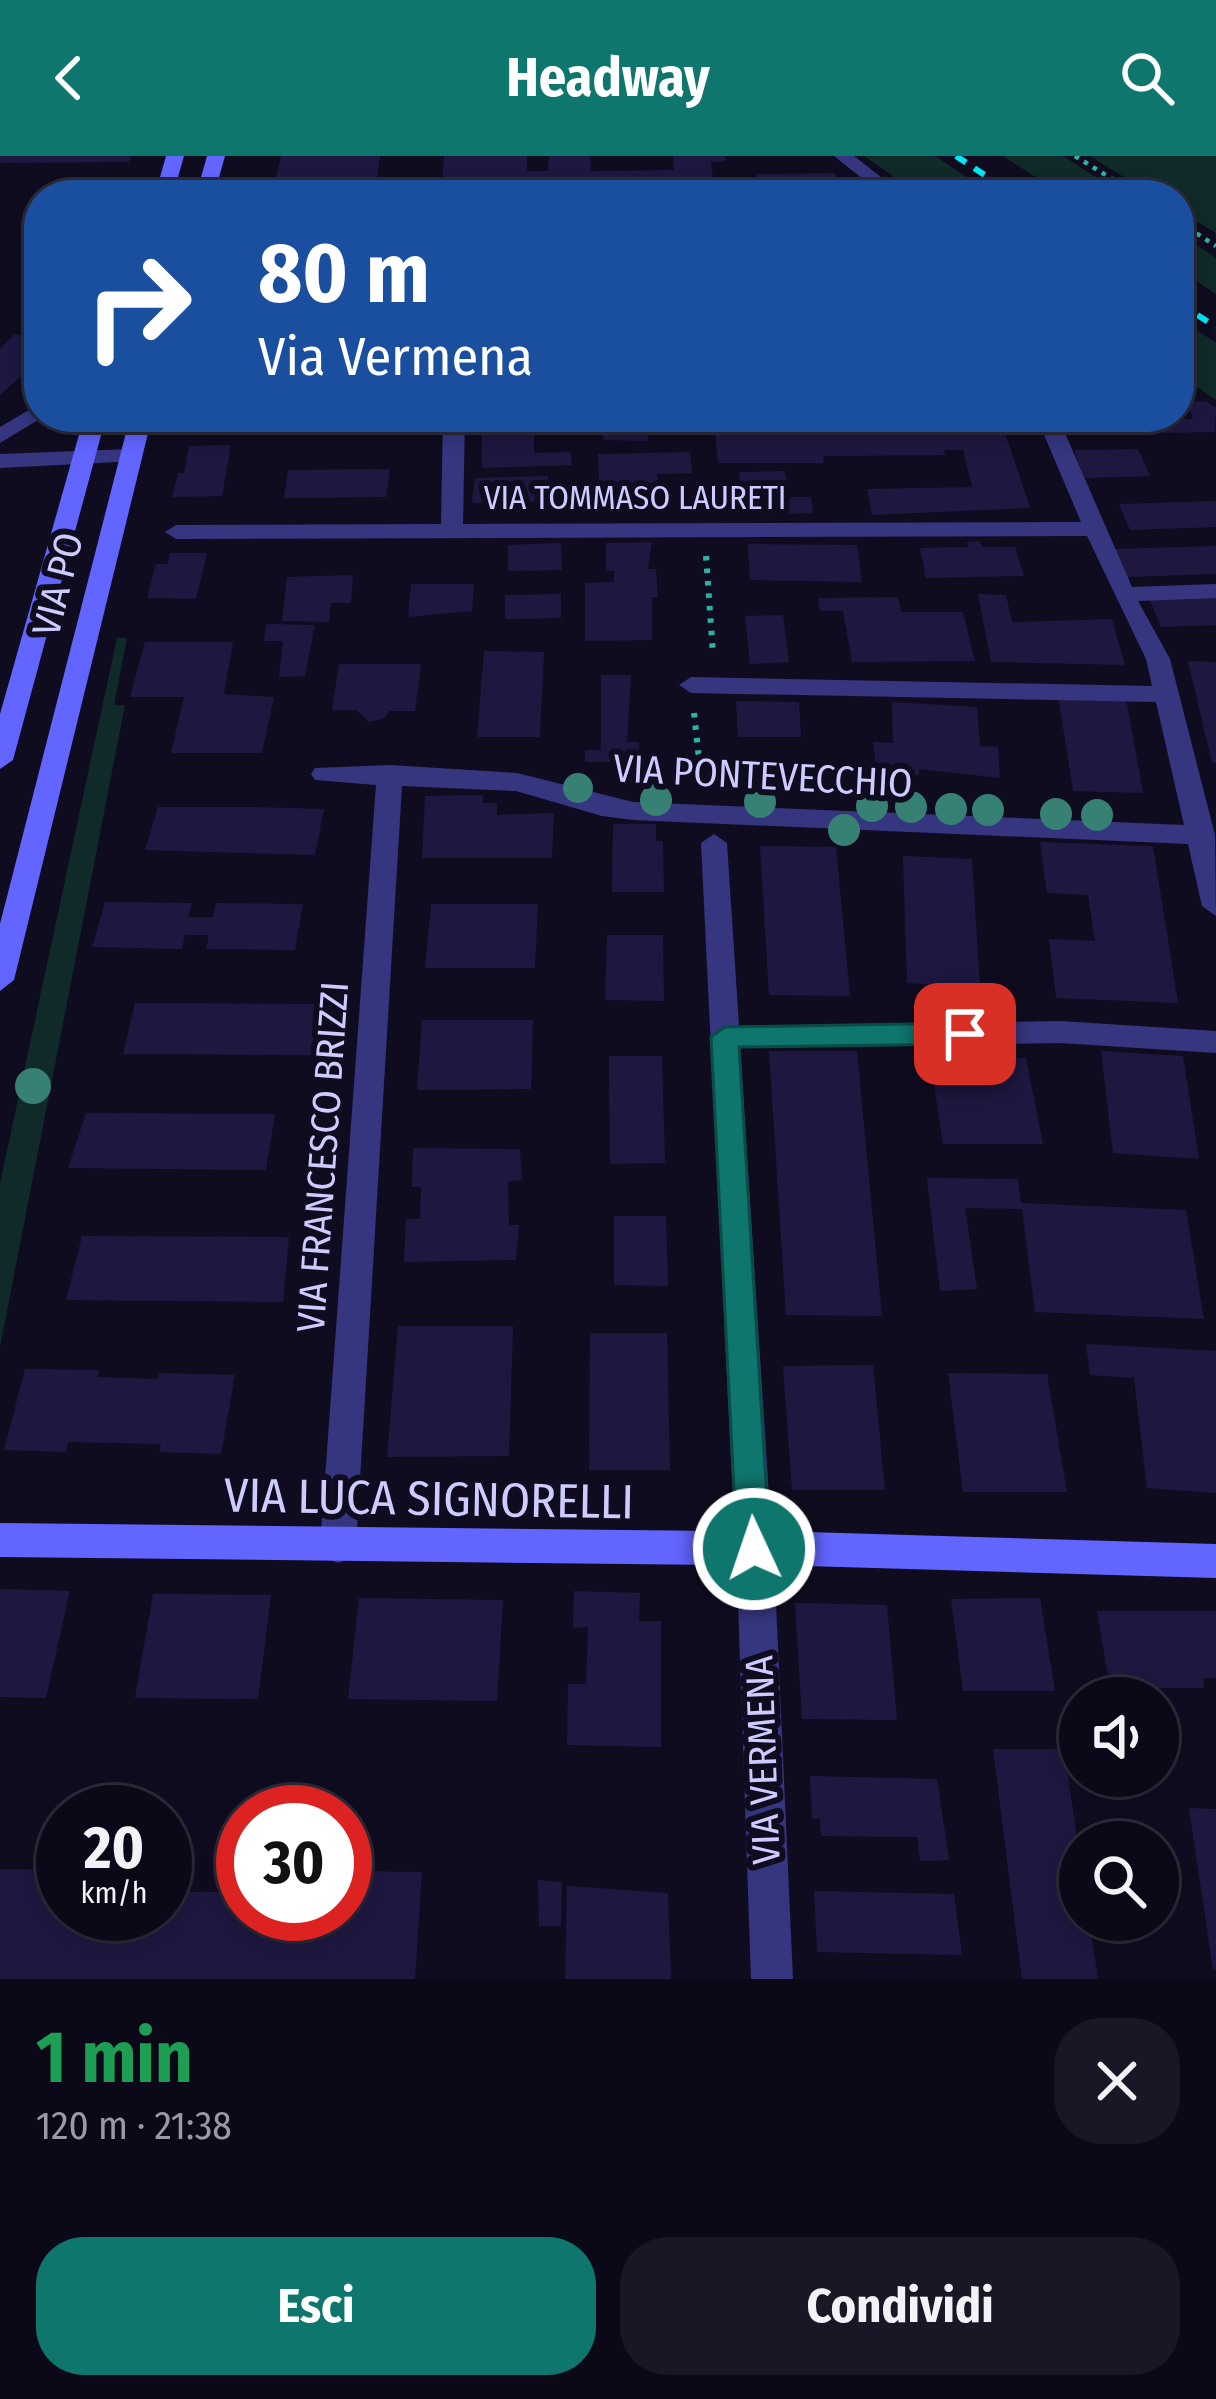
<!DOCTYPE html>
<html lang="it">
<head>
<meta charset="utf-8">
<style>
  body { margin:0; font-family:"Fira Sans Condensed",sans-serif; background:#191725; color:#f1f3f6; height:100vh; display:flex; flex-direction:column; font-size:45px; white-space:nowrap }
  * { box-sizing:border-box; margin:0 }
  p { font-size:39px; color:#9a9aa2 }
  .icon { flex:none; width:66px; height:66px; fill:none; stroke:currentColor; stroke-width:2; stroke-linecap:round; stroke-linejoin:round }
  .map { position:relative; height:1823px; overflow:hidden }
  .details { display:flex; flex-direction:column; background:#0b0918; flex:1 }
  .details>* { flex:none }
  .hud { position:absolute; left:24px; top:24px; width:1170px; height:252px; border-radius:48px; box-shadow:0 6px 18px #0003,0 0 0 3px #2b2a37; background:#1a4fa0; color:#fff; overflow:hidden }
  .tools { position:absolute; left:1059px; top:1521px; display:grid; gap:24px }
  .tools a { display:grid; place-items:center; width:120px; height:120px; border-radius:50%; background:#0b0918; box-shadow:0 6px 18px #0003,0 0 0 3px #2b2a37; font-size:60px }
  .speed { position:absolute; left:36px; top:1629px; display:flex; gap:24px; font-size:60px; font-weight:700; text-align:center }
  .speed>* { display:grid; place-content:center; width:156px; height:156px; border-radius:50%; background:#0b0918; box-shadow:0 6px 18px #0003,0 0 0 3px #2b2a37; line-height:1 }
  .speed small { font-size:30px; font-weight:400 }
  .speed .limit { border:18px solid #d22; background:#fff; color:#111 }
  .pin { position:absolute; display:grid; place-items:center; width:102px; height:102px; color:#fff; margin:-51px; border-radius:24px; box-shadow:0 6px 18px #0006 }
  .me { position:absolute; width:132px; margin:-66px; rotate:357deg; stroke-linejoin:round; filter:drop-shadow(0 0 9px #0008) }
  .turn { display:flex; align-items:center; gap:42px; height:252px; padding:0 36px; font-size:54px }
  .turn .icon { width:156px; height:156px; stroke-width:2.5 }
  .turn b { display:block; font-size:84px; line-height:102px }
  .round { display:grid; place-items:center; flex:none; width:126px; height:126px; border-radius:48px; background:#191725 }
  .overview { display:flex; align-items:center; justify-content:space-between; height:204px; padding:0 36px }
  h1 { font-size:72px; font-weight:700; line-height:90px; color:#1e9e55 }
  .cta { display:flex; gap:24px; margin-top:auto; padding:24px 36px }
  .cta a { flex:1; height:138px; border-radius:48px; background:#0f766e; color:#fff; font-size:48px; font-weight:700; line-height:138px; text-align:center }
  .cta a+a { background:#191725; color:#f1f3f6 }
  header { display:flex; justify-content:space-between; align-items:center; height:156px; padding:0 36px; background:#0f766e; color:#fff; font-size:54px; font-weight:700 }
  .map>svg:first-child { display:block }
</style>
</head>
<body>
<header><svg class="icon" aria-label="back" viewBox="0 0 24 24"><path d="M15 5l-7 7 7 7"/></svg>Headway<svg class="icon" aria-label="search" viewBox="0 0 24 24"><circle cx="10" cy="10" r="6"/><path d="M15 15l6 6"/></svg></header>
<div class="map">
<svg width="1216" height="1823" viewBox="0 0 1216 1823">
  <rect width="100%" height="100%" fill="#0f0c20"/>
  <path fill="#0f2a28" d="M864 0H935L994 39H920Z
    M1003 0H1063L1124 39H1063Z
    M1090 0H1216V77L1179 55V39H1153Z
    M1179 77 1216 102V138L1179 114Z
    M1179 162 1216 187V244L1179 219Z
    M117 482H127L114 549H125L0 1191V1027Z"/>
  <path fill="#1e1841" d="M0 0H131L129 6 0 7Z
    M281 0H380L375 39H272Z
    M444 0H527V15H548L549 0H590L591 15 674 14 673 0H725L726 5 711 6 715 38 675 39V31L592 32V39H558V31L528 32 527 39H441Z
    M835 17 840 39H759L756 18Z
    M14 178 39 182V204L0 239V193Z
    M1206 245 1216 252 1215 276 1099 278 1093 261 1193 263 1187 246Z
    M482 261H534V297L570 296 572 309 482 312Z
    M605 261H649L648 285 603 284Z
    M1004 274 1030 352 872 359 867 333 972 331 963 294H944L946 299 823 300 824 307H718L715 276Z
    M231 289 222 340 172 341 178 317H184L189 290Z
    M1138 293 1150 320 1084 322 1074 294Z
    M690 296 692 317 657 318 660 351 616 352V333H599L598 298Z
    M390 313 386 341 284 342 288 314Z
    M785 315 788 329H780L783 341H811L813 357 745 359 739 316Z
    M548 320 550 345 472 347 475 322Z
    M1216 345V371L1130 374 1119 348Z
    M980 385 982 391H1015L1024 420 926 422 920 392 968 391 967 386Z
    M652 386 648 413H656L658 441H652V484L585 485V427L614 426V415H606V387Z
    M561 387 562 414 508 415V389Z
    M748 388 857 389 862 426 750 424Z
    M1216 390V418L1127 421 1115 393Z
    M170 397H207L196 443 147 442 156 408H168Z
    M353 419 351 447H331L329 466 282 465 287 421Z
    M411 428H474L472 455 408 461Z
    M561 438V462L505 463V439Z
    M978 438 1006 439 1012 466 1112 463 1125 509 991 506Z
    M1216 439V469L1161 471 1149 442Z
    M898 441 901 456H963L975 505 852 506 843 455H820L818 442Z
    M783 459 789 506 750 508 745 460Z
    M266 468 315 469 305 520 279 521 283 485H264Z
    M145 486H233L224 538 274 541 262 597H171L184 541H130Z
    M484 495 544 496 540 581H477Z
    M1188 505 1216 506V607H1212Z
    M339 508H421L415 555H389L385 562 369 566 357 554H332Z
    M601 519H631L627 586H639L640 606H585V594H601Z
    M1058 539 1126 542 1143 637 1073 635Z
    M736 545 799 546 801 581H738Z
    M892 546 977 551 980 590 998 591 1000 622 919 613V619L877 616 873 586 893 587Z
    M483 639V647H497V659L554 657 552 702H422L425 640Z
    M158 651H256L324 653 315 699 145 694Z
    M613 668H656V685H663L664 736H612Z
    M1040 686 1153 690 1178 847 1056 842 1049 783 1095 785 1088 739 1047 737Z
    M760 690 836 691 850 840 769 839Z
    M903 700 972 703 980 832 907 827Z
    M105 746 192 747 188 761H213L216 747 303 748 295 794 206 793 209 779H185L182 793 92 791Z
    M431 748H538L535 812H425Z
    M607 779H663L664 845 605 844Z
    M135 847 321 848 313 899 123 898Z
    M422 864H533L531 933 417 934Z
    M769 895H857L882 1160 786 1159Z
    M1101 895 1183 900 1199 1003 1113 997Z
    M609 900H662L665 1007 610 1008Z
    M930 902H1026L1043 988H943Z
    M86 957 275 958 266 1014 68 1012Z
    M413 992 520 993 522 1024 508 1025 509 1069H519L516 1104 404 1106 406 1063H420L421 1031H412Z
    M927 1022 1018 1023 1021 1047 1186 1054 1204 1163 1035 1156 1022 1053 965 1052 977 1133 940 1135Z
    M614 1060H666L668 1130 614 1129Z
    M82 1080 289 1081 283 1146 66 1144Z
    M398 1170H513L509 1300 387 1301Z
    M590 1177H667L670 1314H589Z
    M1086 1188 1216 1195V1337L1147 1332 1134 1222 1090 1219Z
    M873 1209 885 1334H792L783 1210Z
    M25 1213 99 1214 97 1221 158 1223 159 1217 235 1219 221 1298 159 1296 161 1288 68 1286 66 1296 4 1294Z
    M948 1217 1047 1218 1067 1336H963Z
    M0 1433 70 1435 46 1542 0 1541Z
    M574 1435 640 1437 639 1465H661V1591L567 1589 568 1528H586L588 1471 573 1472Z
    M153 1438 271 1439 258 1543 135 1542Z
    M359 1442 503 1444 497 1545 348 1543Z
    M1040 1442 1055 1535H963L951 1443Z
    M795 1447 887 1449 897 1564 802 1563Z
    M1097 1455H1216V1522H1203L1204 1532H1110Z
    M993 1593H1064L1080 1702V1764H1089L1098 1823H1022Z
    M810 1620 937 1623 949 1704 920 1705 917 1681 821 1680 820 1662 812 1663Z
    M1189 1652 1216 1653V1813L1213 1814Z
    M0 1713 63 1714V1758H165V1736H226L229 1715H243V1758H345V1715L422 1716 415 1823H0Z
    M538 1724 562 1726 561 1770H539Z
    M567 1730 668 1737 671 1823H565Z
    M814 1735 954 1738 962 1799 817 1796Z"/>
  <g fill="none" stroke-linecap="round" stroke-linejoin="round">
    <path stroke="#2bb3a5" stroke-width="4.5" stroke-dasharray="4.5 6" stroke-linecap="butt" d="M1075 0 1138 39
      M1179 66 1216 90"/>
    <path stroke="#2bb3a5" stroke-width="6" stroke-dasharray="4.5 8" stroke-linecap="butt" d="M706 400 713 498
      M694 557 702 631"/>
    <path fill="#363680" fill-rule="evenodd" d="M834 0H854L904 39H883Z
      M39 248V261H43L0 287V271Z
      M443 261H465L463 368 1081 366 1042 274 664 276 656 275 652 261H1058L1132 431 1216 428V442L1138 445 1170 503 1215 679 1216 760 1202 750 1188 688 633 664 602 660 516 635 402 630 356 1390 351 1402 338 1407 325 1402 320 1390 376 629 315 624 311 618 315 612 390 609 517 617 633 646 1184 669 1156 546 691 537 679 529 691 521 1152 530 1146 503 1087 380 176 383 165 376 176 369 441 368Z
      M130 293 138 295V305L0 312V298Z
      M714 678 727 687 739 870 1060 865 1216 875V897L1060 887 740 892 776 1447 793 1823H751L738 1447 701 687Z"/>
    <path fill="#6265ff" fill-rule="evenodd" d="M166 0H184L173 39H155Z
      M207 0H225L214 39H196Z
      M84 261H106L13 604 0 613V558Z
      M130 261H152L14 824 0 835V768Z
      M0 1367 807 1376 1216 1388V1422L807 1410 0 1401Z"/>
    <path stroke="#00e8f6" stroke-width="6" stroke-dasharray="12 10" stroke-linecap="butt" d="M956 0 1015 39
      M1179 147 1216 171"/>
  </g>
  <g fill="#368174">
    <circle cx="578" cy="632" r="15"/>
    <circle cx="656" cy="644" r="16"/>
    <circle cx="760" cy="646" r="16"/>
    <circle cx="872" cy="650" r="16"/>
    <circle cx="911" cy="651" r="16"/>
    <circle cx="951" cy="653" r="16"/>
    <circle cx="988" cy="654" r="16"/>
    <circle cx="1056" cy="658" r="16"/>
    <circle cx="1097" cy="659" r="16"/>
    <circle cx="844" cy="674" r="16"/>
    <circle cx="33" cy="930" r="18"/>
  </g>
  <path fill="#0f766e" stroke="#0a4d48" stroke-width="3" d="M965 867 979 878 965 888 739 891 770 1393 765 1404 754 1408 742 1404 737 1393 711 881 725 871Z"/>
  <g text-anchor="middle" stroke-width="12" stroke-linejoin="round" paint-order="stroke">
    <g font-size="33" fill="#cecbff" stroke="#0f0c20">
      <text x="635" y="353">VIA TOMMASO LAURETI</text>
    </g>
    <g font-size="39" fill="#cecbff" stroke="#0f0c20">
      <text transform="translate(57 428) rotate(-76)" y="14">VIA PO</text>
      <text transform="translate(763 619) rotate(3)" y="14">VIA PONTEVECCHIO</text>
      <text transform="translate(322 1001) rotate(-86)" y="14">VIA FRANCESCO BRIZZI</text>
      <text transform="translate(762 1604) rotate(-92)" y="14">VIA VERMENA</text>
    </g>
    <g font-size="48" fill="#cecbff" stroke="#0f0c20">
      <text transform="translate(429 1342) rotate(1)" y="17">VIA LUCA SIGNORELLI</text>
    </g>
  </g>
</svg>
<div class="tools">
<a><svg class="icon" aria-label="sound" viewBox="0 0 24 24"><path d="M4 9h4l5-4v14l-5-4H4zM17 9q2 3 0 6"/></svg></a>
<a><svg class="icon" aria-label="search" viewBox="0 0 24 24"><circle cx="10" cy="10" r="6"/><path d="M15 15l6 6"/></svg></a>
</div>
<div class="speed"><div>20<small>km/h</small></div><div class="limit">30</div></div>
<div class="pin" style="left:965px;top:878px;background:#d93025"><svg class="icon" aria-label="arrive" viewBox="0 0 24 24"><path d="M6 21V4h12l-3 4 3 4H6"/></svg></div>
<svg class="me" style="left:754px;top:1393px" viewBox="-20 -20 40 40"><circle r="17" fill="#0f766e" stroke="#fff" stroke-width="3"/><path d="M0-11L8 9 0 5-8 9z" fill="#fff"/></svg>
<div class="hud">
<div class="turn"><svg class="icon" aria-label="right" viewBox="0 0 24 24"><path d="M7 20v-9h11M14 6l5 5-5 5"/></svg><div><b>80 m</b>Via Vermena</div></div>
</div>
</div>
<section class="details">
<div class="overview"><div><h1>1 min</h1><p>120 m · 21:38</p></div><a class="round"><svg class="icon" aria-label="close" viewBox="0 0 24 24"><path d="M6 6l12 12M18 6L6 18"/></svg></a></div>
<div class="cta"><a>Esci</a><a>Condividi</a></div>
</section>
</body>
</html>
